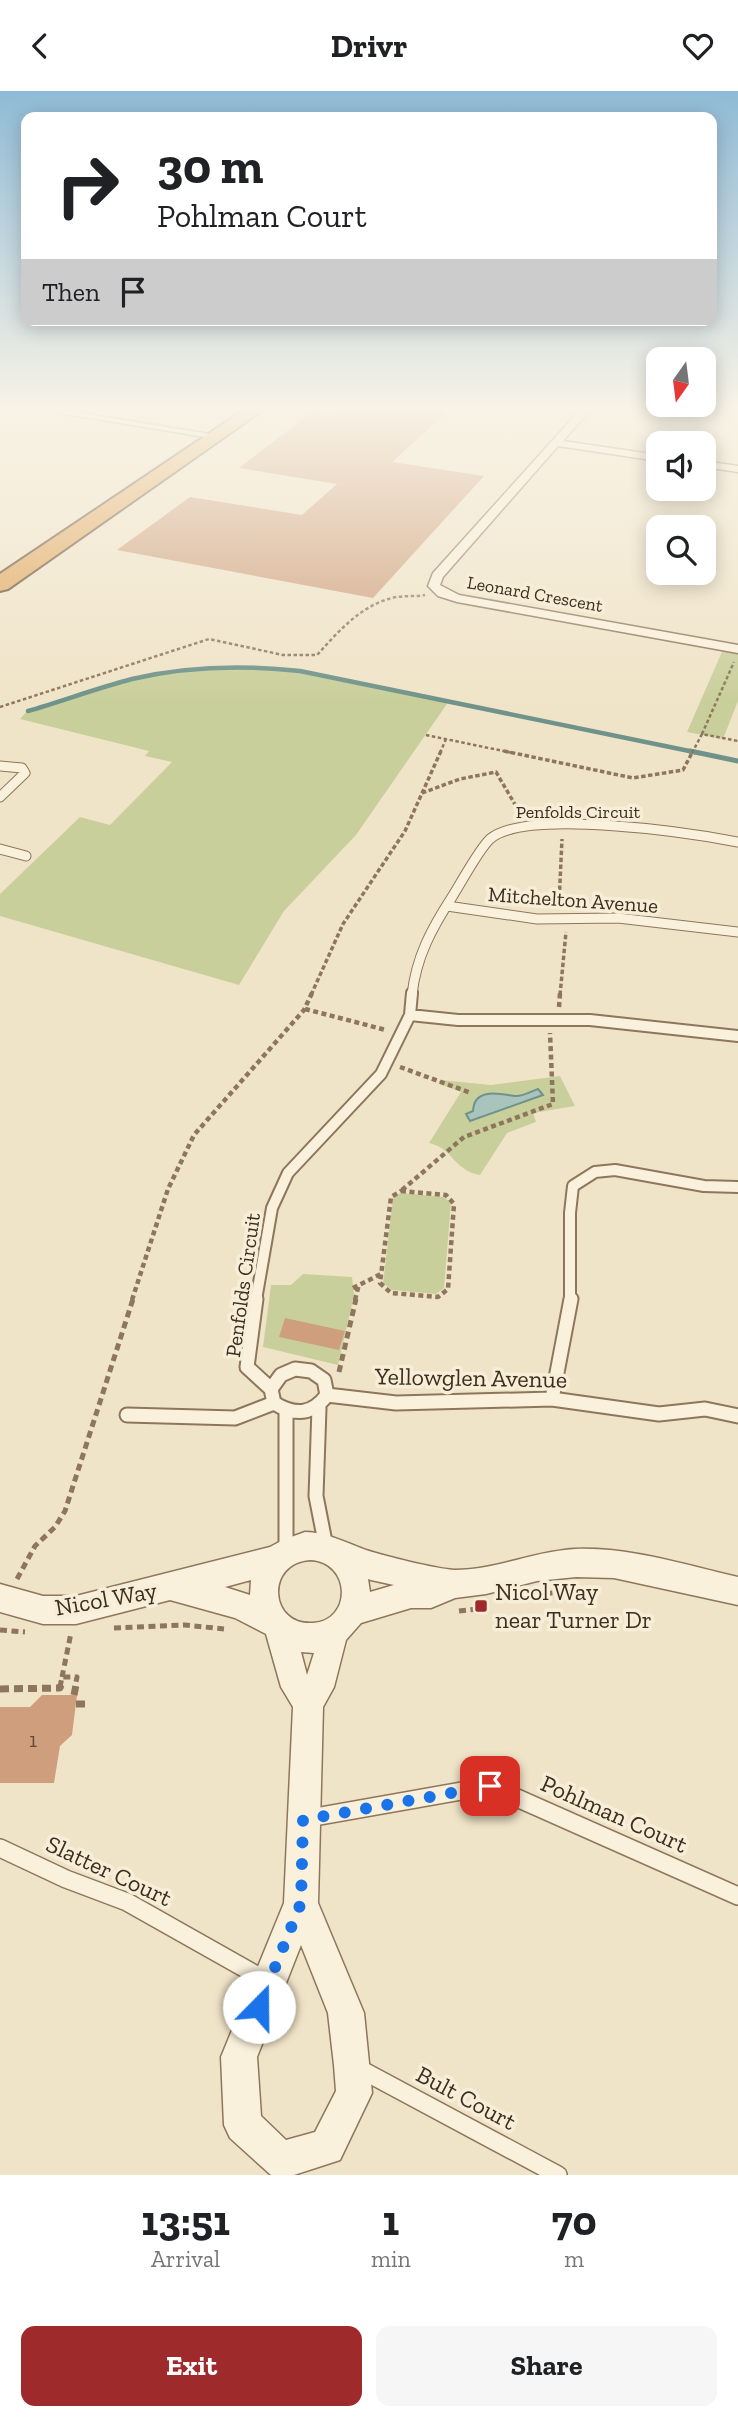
<!DOCTYPE html>
<html lang="en">
<head>
<meta charset="utf-8">
<style>
  body { margin:0; font-family:"Zilla Slab",serif; background:#f6f6f6; color:#202124; height:100vh; display:flex; flex-direction:column; font-size:26px; white-space:nowrap }
  * { box-sizing:border-box; margin:0 }
  p { font-size:23px; color:#757577 }
  .icon { flex:none; width:38px; height:38px; fill:none; stroke:currentColor; stroke-width:2; stroke-linecap:round; stroke-linejoin:round }
  .map { position:relative; height:2084px; overflow:hidden }
  .drawer { display:flex; flex-direction:column; background:#fff; flex:1 }
  .drawer>* { flex:none }
  .banner { position:absolute; left:21px; top:21px; width:696px; height:214px; border-radius:14px; box-shadow:0 4px 18px #0003; background:#fff; color:#202124; overflow:hidden }
  .needle { width:46px; rotate:194deg }
  .tools { position:absolute; left:646px; top:256px; display:grid; gap:14px }
  .tools a { display:grid; place-items:center; width:70px; height:70px; border-radius:14px; background:#fff; box-shadow:0 4px 18px #0003; font-size:35px }
  .pin { position:absolute; display:grid; place-items:center; width:60px; height:60px; color:#fff; margin:-30px; border-radius:14px; box-shadow:0 4px 10px #0006 }
  .me { position:absolute; width:77px; margin:-38px; rotate:22deg; stroke-linejoin:round; filter:drop-shadow(0 0 5px #0008) }
  .turn { display:flex; align-items:center; gap:24px; height:147px; padding:0 21px; font-size:32px }
  .turn .icon { width:91px; height:91px; stroke-width:2.5 }
  .turn b { display:block; font-size:49px; line-height:60px }
  .then { display:flex; align-items:center; height:66px; padding:0 21px; background:#0003; gap:14px; font-size:26px }
  .eta { display:flex; justify-content:space-evenly; align-items:center; height:119px; text-align:center }
  .eta b { font-size:42px; font-weight:700; line-height:49px }
  .action { display:flex; gap:14px; margin-top:auto; padding:14px 21px }
  .action a { flex:1; height:80px; border-radius:14px; background:#9e2a2b; color:#fff; font-size:28px; font-weight:700; line-height:80px; text-align:center }
  .action a+a { background:#f6f6f6; color:#202124 }
  header { display:flex; justify-content:space-between; align-items:center; height:91px; padding:0 21px; background:#fff; font-size:32px; font-weight:700 }
  .map>svg:first-child { display:block }
</style>
</head>
<body>
<header><svg class="icon" aria-label="back" viewBox="0 0 24 24"><path d="M15 5l-7 7 7 7"/></svg>Drivr<svg class="icon" aria-label="heart" viewBox="0 0 24 24"><path d="M12 20l-8-8c-3-5 5-10 8-4 3-6 11-1 8 4z"/></svg></header>
<div class="map">
<svg width="738" height="2084" viewBox="0 0 738 2084">
  <rect width="100%" height="100%" fill="#f0e4c8"/>
  <path fill="#c9cf9b" d="M724 556 738 558V610L723 648 687 641Z
    M250 575 298 579 449 610 356 744 284 820 239 894 0 825V803L80 726 110 734 172 671 145 665 149 660 20 628 27 620 144 585 201 577Z
    M560 985 575 1015 533 1022 536 1031 507 1042 480 1084C454 1080 453 1057 429 1052L461 1001 438 992 440 989 491 994Z
    M400 1102 444 1106 451 1112 444 1197 436 1203 392 1199 383 1192 393 1108Z
    M303 1183 352 1186 354 1204 338 1274 263 1256 271 1194H291Z"/>
  <path fill="#a9c4bc" stroke="#6f938a" stroke-width="2" d="M538 998 543 1004 470 1030 466 1023 473 1020C474 996 500 1003 515 1005 522 1006 532 1000 538 998Z"/>
  <g fill="none" stroke-linecap="round" stroke-linejoin="round">
    <path stroke="#6f938a" stroke-width="4.5" d="M28 620C63 610 97 597 132 588 188 575 244 574 300 580L699 662"/>
    <path stroke="#6f938a" stroke-width="5" d="M690 660 738 670"/>
  </g>
  <path fill="#cf9f7d" d="M332 319H449L392 371 484 385 373 507 117 459 190 406 302 424 337 393 239 377 312 321 332 324Z
    M285 1227 345 1240 339 1259 279 1246Z
    M42 1604H77L72 1644 60 1655 54 1692H0V1616H30Z"/>
  <g fill="none" stroke-linecap="round" stroke-linejoin="round">
    <g stroke="#8d765c" stroke-width="11">
      <path id="lane-far3" d="M0 675 22 677 25 682 0 706
        M0 758 26 765
        M447 815 537 828 618 827 738 841
        M412 904C416 866 432 837 452 806 461 792 479 758 490 748 526 717 691 742 738 751"/>
    </g>
    <g stroke="#8d765c" stroke-width="14">
      <path id="lane-far2" d="M410 924 458 929H590L738 945
        M256 1209 272 1117 288 1082 381 983 410 924 412 902
        M570 1209V1122L573 1095 595 1081 615 1079 704 1095 738 1096"/>
    </g>
    <g stroke="#8d765c" stroke-width="17">
      <path id="lane-far1" d="M256 1208 247 1276 271 1298
        M295 1278 311 1280 324 1289 327 1304C312 1324 295 1325 274 1312L271 1298 281 1284Z
        M327 1304 396 1312 552 1308 659 1323 705 1318 738 1325
        M552 1308 571 1208
        M319 1317 316 1405 326 1456
        M286 1321V1462
        M127 1324 235 1327 274 1312"/>
    </g>
    <g stroke="#8d765c" stroke-width="20">
      <path id="lane" d="M309 1727 490 1695 738 1805
        M0 1757 66 1788 127 1811 267 1890
        M360 1978 558 2084"/>
    </g>
    <g stroke="#8d765c" stroke-width="3">
      <path id="street" d="M41 319H63L222 345 217 348Z
        M580 319H590L563 350 658 364V370L558 355 443 486 440 494 459 504 738 554V562L457 511 438 505 428 495 433 482Z
        M704 370 738 375V381L704 376Z
        M305 1441C326 1441 347 1452 366 1459 384 1465 437 1478 455 1479 495 1479 535 1460 575 1458 630 1456 685 1474 738 1486V1514L614 1487 576 1486 537 1490 486 1503 455 1507 431 1517H411L361 1532 346 1549 334 1596 323 1616 318 1812 364 1922 372 2002 340 2069 294 2084H271L230 2047 224 2034 221 1966 284 1812 293 1616 281 1596 266 1543 235 1527 170 1509 76 1533H43L0 1521V1493L43 1505H76L270 1456 283 1449ZM310 1469C352 1471 352 1530 313 1532 269 1535 265 1472 310 1469ZM368 1488 371 1489 394 1494 370 1501ZM251 1489 250 1504 225 1496ZM301 1561 314 1562 307 1584ZM301 1854 328 1922 334 1974 336 2000 315 2041 286 2049 261 2025 257 1966Z"/>
    </g>
    <g stroke="#5b4430" stroke-width="4">
      <path id="highway" d="M244 319H263L8 498 0 500V483Z"/>
    </g>
    <path stroke="#8d765c" stroke-width="2.5" stroke-dasharray="3.5 2.5" stroke-linecap="butt" d="M0 616 209 548 283 564H317C338 541 360 515 392 507 403 504 414 506 425 504
      M702 643 734 571
      M426 644 513 662
      M440 662 446 648
      M692 662 702 643 738 650"/>
    <path stroke="#8d765c" stroke-width="3.5" stroke-dasharray="4.5 2.5" stroke-linecap="butt" d="M504 660 633 687 683 679 693 660
      M422 702 460 688 496 681 520 722
      M559 813 562 748
      M311 904 343 833 405 740 441 660
      M560 904 566 841"/>
    <path stroke="#8d765c" stroke-width="4.5" stroke-dasharray="5 3.5" stroke-linecap="butt" d="M559 916 560 902
      M305 918 386 939
      M400 976 471 1002
      M402 1099 464 1046 553 1013 550 942
      M401 1100 446 1104 454 1113 448 1198 438 1206 391 1202 380 1192 391 1106Z
      M353 1197 381 1183
      M132 1209 168 1098 194 1044 304 919 312 902
      M355 1209 359 1193"/>
    <path stroke="#8d765c" stroke-width="5" stroke-dasharray="7 4.5" stroke-linecap="butt" d="M339 1281 356 1208
      M17 1488 35 1455 55 1436 65 1420 133 1208
      M534 1504 560 1501
      M459 1520 478 1518
      M114 1537 185 1534 224 1538
      M0 1539 25 1541
      M62 1586 71 1542
      M60 1596 62 1586H77L75 1596"/>
    <path stroke="#8d765c" stroke-width="7" stroke-dasharray="9 5" stroke-linecap="butt" d="M0 1598 60 1597 61 1594
      M74 1604 76 1594
      M76 1613H90"/>
    <use href="#lane-far3" stroke="#faf1dc" stroke-width="9"/>
    <use href="#lane-far2" stroke="#faf1dc" stroke-width="10"/>
    <use href="#lane-far1" stroke="#faf1dc" stroke-width="13"/>
    <use href="#lane" stroke="#faf1dc" stroke-width="17"/>
    <use href="#street" fill="#faf1dc" fill-rule="evenodd"/>
    <use href="#highway" fill="#e0a458" fill-rule="evenodd"/>
  </g>
  <linearGradient id="sky" x2="0" y2="1"><stop stop-color="#8fbad6"/><stop offset="0.52" stop-color="#f8f3e6"/><stop offset="1" stop-color="#f8f3e6" stop-opacity="0"/></linearGradient>
  <rect width="738" height="611" fill="url(#sky)"/>
  <g fill="none" stroke-linecap="round" stroke-linejoin="round">
    <path stroke="#1a73e8" stroke-width="12" stroke-dasharray="0 21.6" d="M259 1916 301 1812 303 1729 490 1695"/>
  </g>
  <rect fill="#9e2a2b" stroke="#f7eed8" stroke-width="2.5" x="474" y="1508" width="14" height="14" rx="3.5"/>
  <g text-anchor="middle" stroke-width="7" stroke-linejoin="round" paint-order="stroke">
    <g font-size="18" fill="#3d2e20" stroke="#f7eed8">
      <text transform="translate(535 503) rotate(10)" y="6">Leonard Crescent</text>
      <text x="578" y="727">Penfolds Circuit</text>
    </g>
    <g font-size="21" fill="#3d2e20" stroke="#f7eed8">
      <text transform="translate(573 809) rotate(4)" y="7">Mitchelton Avenue</text>
      <text transform="translate(243 1194) rotate(-82)" y="7">Penfolds Circuit</text>
    </g>
    <g font-size="21" fill="#624a37">
      <text x="33" y="1656">1</text>
    </g>
    <g font-size="24" fill="#3d2e20" stroke="#f7eed8">
      <text transform="translate(471 1287) rotate(1)" y="8">Yellowglen Avenue</text>
      <text transform="translate(106 1508) rotate(-10)" y="8">Nicol Way</text>
      <text transform="translate(614 1723) rotate(24)" y="8">Pohlman Court</text>
      <text transform="translate(109 1780) rotate(25)" y="8">Slatter Court</text>
      <text transform="translate(466 2007) rotate(28)" y="8">Bult Court</text>
    </g>
    <g font-size="24" fill="#3d2e20" stroke="#f7eed8" text-anchor="start">
      <text x="495" y="1509">Nicol Way<tspan x="495" dy="28">near Turner Dr</tspan></text>
    </g>
  </g>
</svg>
<div class="tools">
<a><svg class="needle" viewBox="-14 -14 28 28"><path d="M0-13l5 13h-10z" fill="#e53935"/><path d="M0 13l5-13h-10z" fill="#757577"/></svg></a>
<a><svg class="icon" aria-label="sound" viewBox="0 0 24 24"><path d="M4 9h4l5-4v14l-5-4H4zM17 9q2 3 0 6"/></svg></a>
<a><svg class="icon" aria-label="search" viewBox="0 0 24 24"><circle cx="10" cy="10" r="6"/><path d="M15 15l6 6"/></svg></a>
</div>
<div class="pin" style="left:490px;top:1695px;background:#d93025"><svg class="icon" aria-label="arrive" viewBox="0 0 24 24"><path d="M6 21V4h12l-3 4 3 4H6"/></svg></div>
<svg class="me" style="left:259px;top:1916px" viewBox="-20 -20 40 40"><circle r="19" fill="#fff"/><path d="M0-13L10 11 0 6-10 11z" fill="#1a73e8"/></svg>
<div class="banner">
<div class="turn"><svg class="icon" aria-label="right" viewBox="0 0 24 24"><path d="M7 20v-9h11M14 6l5 5-5 5"/></svg><div><b>30 m</b>Pohlman Court</div></div>
<div class="then">Then<svg class="icon" aria-label="arrive" viewBox="0 0 24 24"><path d="M6 21V4h12l-3 4 3 4H6"/></svg></div>
</div>
</div>
<section class="drawer">
<div class="eta">
<div><b>13:51</b><p>Arrival</p></div>
<div><b>1</b><p>min</p></div>
<div><b>70</b><p>m</p></div>
</div>
<div class="action"><a>Exit</a><a>Share</a></div>
</section>
</body>
</html>
